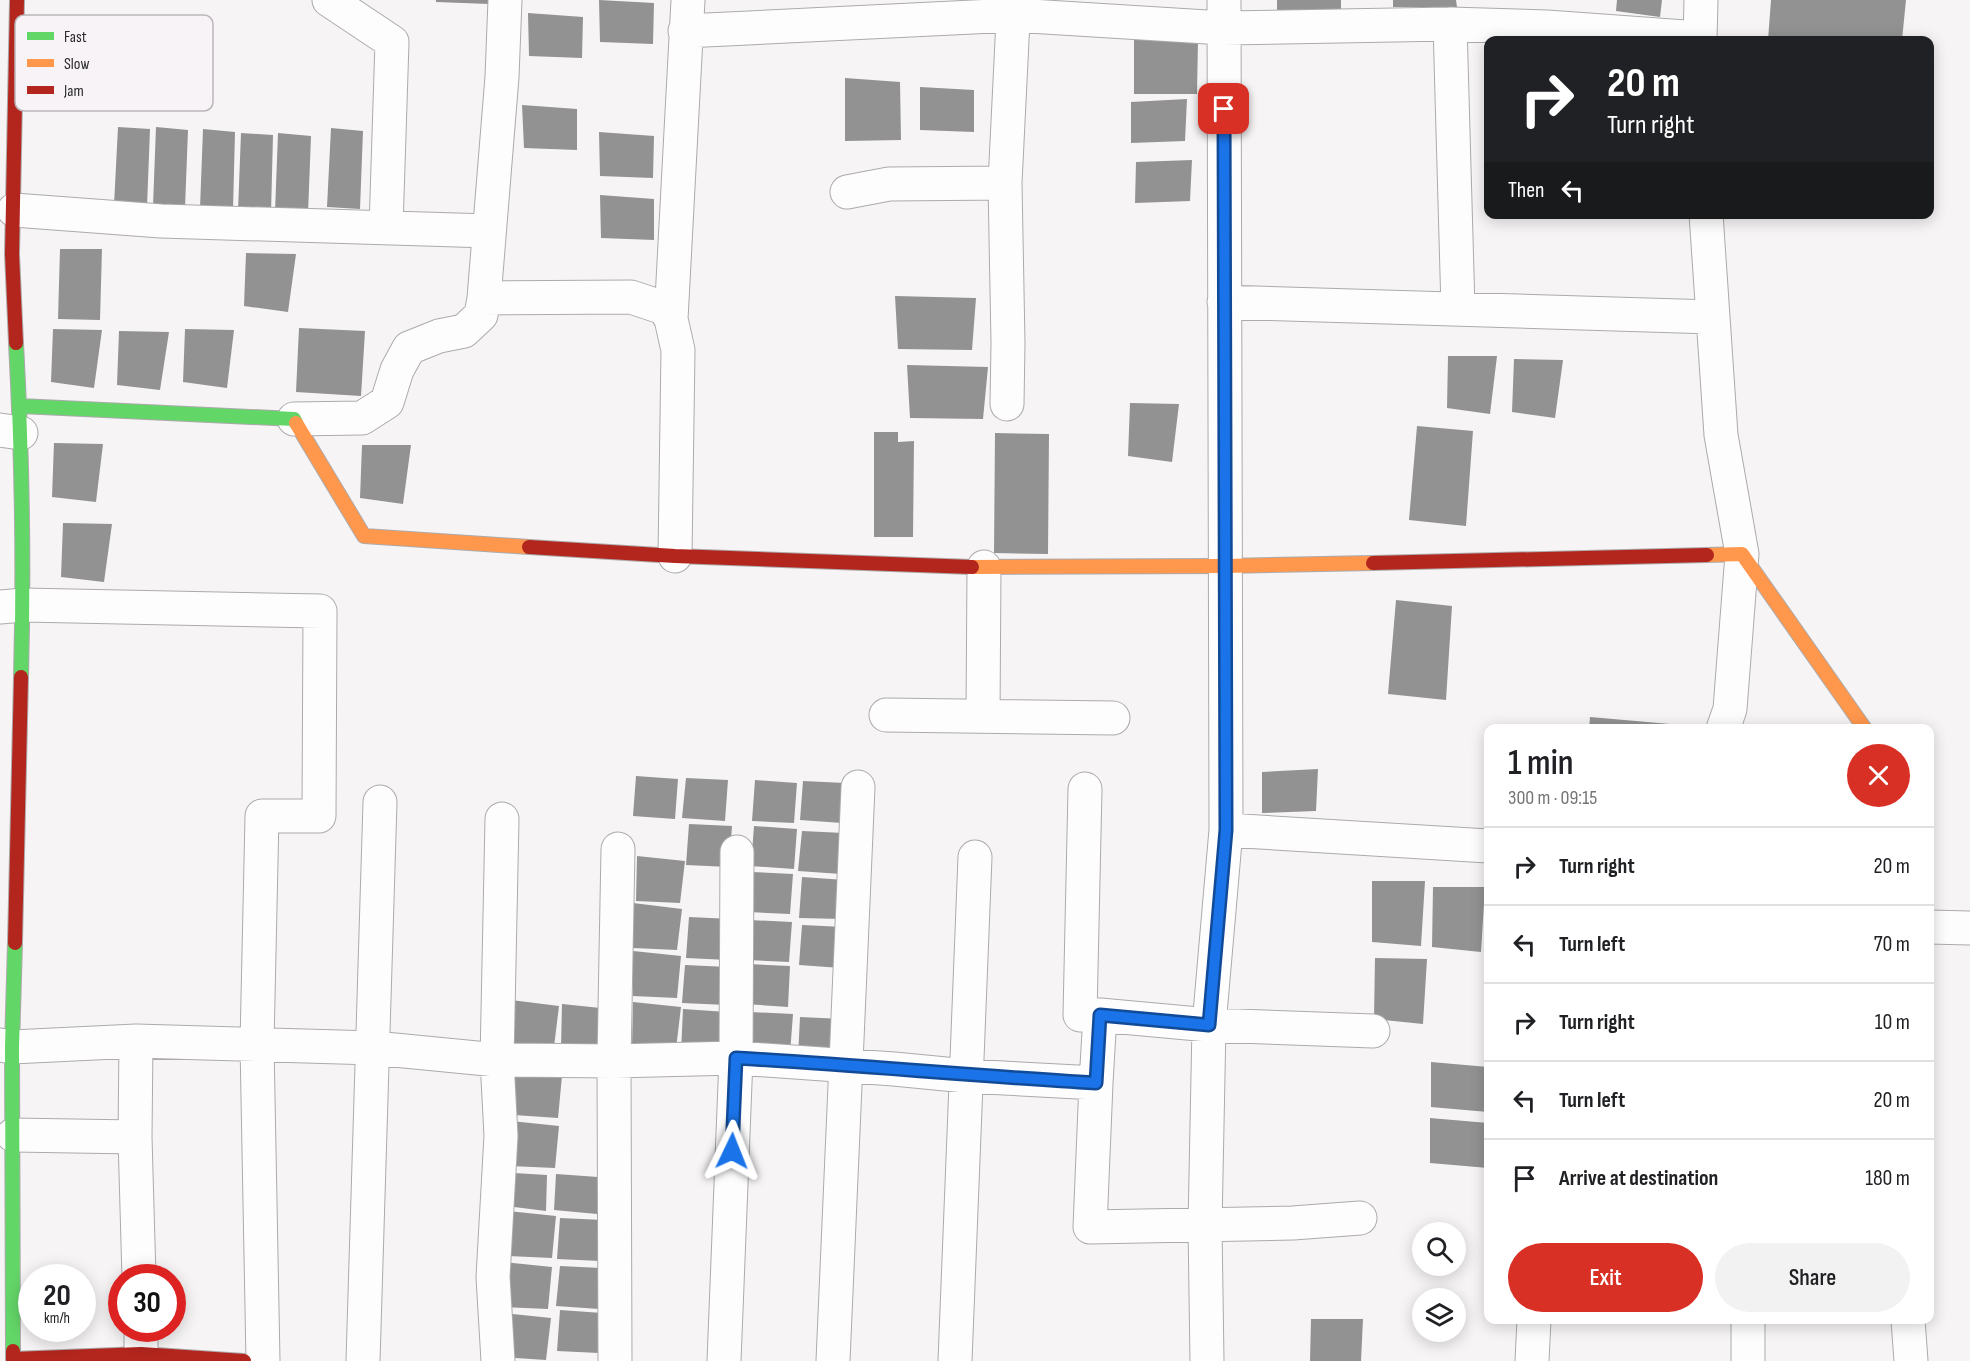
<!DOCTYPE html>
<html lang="en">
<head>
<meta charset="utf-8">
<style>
  body { margin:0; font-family:"Sofia Sans Condensed",sans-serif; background:#f2f2f2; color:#202124; height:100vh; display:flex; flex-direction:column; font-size:22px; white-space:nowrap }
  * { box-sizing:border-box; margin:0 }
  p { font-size:20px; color:#757577 }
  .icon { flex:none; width:33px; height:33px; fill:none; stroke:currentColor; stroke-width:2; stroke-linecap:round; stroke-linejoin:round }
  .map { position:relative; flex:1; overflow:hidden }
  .panel { position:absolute; left:1484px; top:724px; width:450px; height:600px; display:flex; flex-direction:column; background:#fff; border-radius:12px; box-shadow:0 3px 15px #0003 }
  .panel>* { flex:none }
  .banner { position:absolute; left:1484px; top:36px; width:450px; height:183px; border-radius:12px; box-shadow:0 3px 15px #0003; background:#202124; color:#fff; overflow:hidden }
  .controls { position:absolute; left:1412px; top:1222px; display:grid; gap:12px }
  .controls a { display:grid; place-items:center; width:54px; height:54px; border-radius:50%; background:#fff; box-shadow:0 3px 15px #0003; font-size:30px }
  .speed { position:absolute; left:18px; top:1264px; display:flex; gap:12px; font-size:30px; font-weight:700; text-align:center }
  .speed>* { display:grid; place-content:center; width:78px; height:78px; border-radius:50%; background:#fff; box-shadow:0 3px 15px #0003; line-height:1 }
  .speed small { font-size:15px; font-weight:400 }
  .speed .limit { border:9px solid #d22; background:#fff; color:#111 }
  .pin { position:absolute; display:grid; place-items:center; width:51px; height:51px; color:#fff; margin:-26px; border-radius:12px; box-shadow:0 3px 9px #0006 }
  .me { position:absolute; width:66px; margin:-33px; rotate:2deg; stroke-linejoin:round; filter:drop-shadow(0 0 4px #0008) }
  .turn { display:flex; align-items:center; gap:21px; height:126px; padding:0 24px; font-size:27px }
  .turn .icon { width:78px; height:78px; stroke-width:2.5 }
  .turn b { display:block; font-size:42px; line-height:51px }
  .then { display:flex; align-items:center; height:57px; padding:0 24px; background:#0003; gap:12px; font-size:22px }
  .round { display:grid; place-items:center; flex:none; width:63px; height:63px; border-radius:32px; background:#f2f2f2 }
  .summary { display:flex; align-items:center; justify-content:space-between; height:102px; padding:0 24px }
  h1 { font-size:36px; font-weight:600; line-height:45px }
  .cta { display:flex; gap:12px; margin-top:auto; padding:12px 24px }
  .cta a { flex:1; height:69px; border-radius:36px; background:#d93025; color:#fff; font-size:24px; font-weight:600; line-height:69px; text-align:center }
  .cta a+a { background:#f2f2f2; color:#202124 }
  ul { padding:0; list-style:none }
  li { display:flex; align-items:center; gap:18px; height:78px; padding:0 24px; border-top:2px solid #e0e0e0 }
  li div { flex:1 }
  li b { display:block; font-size:22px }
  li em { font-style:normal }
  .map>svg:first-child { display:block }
</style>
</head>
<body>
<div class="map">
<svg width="1970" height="1361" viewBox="0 0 1970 1361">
  <rect width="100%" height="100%" fill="#f7f4f6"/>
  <path fill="#929292" d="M436 0H489V4L436 2Z
    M599 0 654 3 653 44 600 42Z
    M1277 0H1341V13H1277Z
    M1393 0H1456L1457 7H1393Z
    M1617 0H1662L1660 17 1616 11Z
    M1771 0H1906L1902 40H1768Z
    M528 13 583 17 582 58 529 56Z
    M1134 40H1198L1197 94H1134Z
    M845 78 900 82 901 140 845 141Z
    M920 87 974 90V132L920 130Z
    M1187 99 1185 141 1131 143V102Z
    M522 105 577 109V150L524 148Z
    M118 127 150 129 147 207 114 205Z
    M156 127 188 130 185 208 153 206Z
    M331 128 363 131 360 209 327 207Z
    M203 129 235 132 233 210 200 208Z
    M599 132 654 136 653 178 600 176Z
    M241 133 273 135 271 213 238 211Z
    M278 133 311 136 308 214 275 212Z
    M1192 160 1190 201 1135 203 1136 162Z
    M600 195 654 199V240L601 238Z
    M60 249H102L100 320 58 319Z
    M246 253 296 254 288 312 244 306Z
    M895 296 976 298 972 350 898 349Z
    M299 328 365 331 361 396 296 392Z
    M53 329 102 330 94 388 51 382Z
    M185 329 234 330 227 388 183 382Z
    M119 331 169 332 160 390 117 385Z
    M1448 356H1497L1490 414 1447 408Z
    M1514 359 1563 360 1555 418 1512 412Z
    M907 365 988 367 983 419 910 418Z
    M1130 403 1179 404 1172 462 1128 456Z
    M1417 426 1473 431 1466 526 1409 520Z
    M874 432H898V442L914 441 913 537H874Z
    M995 433 1049 434 1048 554 994 553Z
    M54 443 103 444 96 502 52 497Z
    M362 445H411L403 504 360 498Z
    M63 523 112 524 104 582 61 577Z
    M1396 600 1452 606 1446 700 1388 694Z
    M1590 717 1670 724V729H1589Z
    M1318 769 1316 811 1262 813V772Z
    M636 776 678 779 675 819 633 816Z
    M686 778 728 780 725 821 682 818Z
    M755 780 797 783 794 823 752 821Z
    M803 781 845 783 842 823 800 820Z
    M689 824 732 826 729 867 686 865Z
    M754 826 797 829 794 869 751 866Z
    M802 831 844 833 841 874 798 871Z
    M637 856 685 861 680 903 636 901Z
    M751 872 793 874 790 914 748 912Z
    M802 877 845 880 842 919 799 918Z
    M1372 881H1425L1421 946 1372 942Z
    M1433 887H1485L1481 952 1432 947Z
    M633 903 682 909 677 950 633 948Z
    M689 917 731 919 728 960 686 958Z
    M749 920 792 922 789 962 746 960Z
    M802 925 844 927 841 968 799 965Z
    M633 951 681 956 677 998 633 996Z
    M1375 958 1427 959 1423 1024 1374 1019Z
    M748 964 790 966 788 1007 745 1004Z
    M685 965 728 967 727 1005 682 1003Z
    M511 1000 559 1006 554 1047 510 1045Z
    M633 1002 681 1007 676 1049 632 1046Z
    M562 1004 610 1009 605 1051 561 1048Z
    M683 1009 727 1012 726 1054 681 1052Z
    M750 1012 793 1014 790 1054 747 1051Z
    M800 1017 843 1019 840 1060 798 1057Z
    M1431 1062 1488 1067V1112L1431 1107Z
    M514 1071 562 1076 558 1118 514 1115Z
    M1430 1118 1488 1123V1168L1430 1163Z
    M511 1121 559 1126 555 1168 510 1166Z
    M514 1173 547 1175 546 1211 514 1207Z
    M556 1174 598 1177 597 1214 554 1210Z
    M508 1211 556 1216 552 1258 507 1256Z
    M560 1218 603 1220 600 1261 557 1259Z
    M504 1262 552 1267 548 1309 504 1307Z
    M560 1266 601 1268 599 1309 556 1306Z
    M560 1310 602 1313 599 1353 557 1351Z
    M503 1313 551 1318 546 1360 502 1357Z
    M1311 1319H1363L1361 1361H1310Z"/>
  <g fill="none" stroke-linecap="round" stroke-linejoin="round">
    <g stroke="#acaaab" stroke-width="35">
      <path id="street" d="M329 0 392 42 386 228
        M505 0 502 77 484 298 631 297 664 308 671 319 678 350 675 556
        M1450 24 1458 309
        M685 31 1014 15 1223 28 1450 24 1547 27 1699 38
        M1700 40 1701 0
        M847 192 889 184 1005 183
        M14 210 161 221 489 231
        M1706 214 1721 435 1742 554 1730 709 1723 729
        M1224 302 1713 317
        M671 319 688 0
        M1007 404 1008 343 1005 183 1014 0
        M294 419 362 418 387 402 397 370 409 348 439 336 464 331 481 315 484 298
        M0 430 21 433
        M0 607 23 605 320 611 319 816H262L257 1044 263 1361
        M886 715 1113 718
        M983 716 984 567
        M1085 789 1080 1015H1100L1209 1025 1373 1031
        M1226 830 1488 846
        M1929 927 1970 928
        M0 1045 12 1047 136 1041 374 1048 497 1060 614 1061 736 1058 894 1069 966 1076 1096 1083 1100 1015
        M1096 1083 1090 1227 1293 1223 1360 1218
        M13 1135 135 1137 139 1278
        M135 1137 136 1041
        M1748 1320V1361
        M1908 1320 1911 1361
        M141 1329V1354
        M363 1361 380 802
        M498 1361 493 1277 501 1136 497 1060 502 819
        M615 1361 614 1061 618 849
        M724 1361 736 1058 737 852
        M833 1361 858 787
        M955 1361 975 857
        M1207 1361 1205 1226 1209 1025 1226 830 1224 0
        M1532 1361 1534 1320"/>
    </g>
    <g stroke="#acaaab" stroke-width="16">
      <path id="fast" d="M16 343C22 454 24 566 21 677
        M20 406 294 419 296 423
        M13 1351 12 1047 15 943"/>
    </g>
    <g stroke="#acaaab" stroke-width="16">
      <path id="slow" d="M296 423 364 536 529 547
        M1707 555 1742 554 1865 729
        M972 567 1225 566 1373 563"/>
    </g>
    <g stroke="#acaaab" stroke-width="16">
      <path id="jam" d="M16 343 12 254 17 0
        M529 547 675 556 972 567
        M1373 563 1707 555
        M15 943 21 677
        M13 1351V1359L141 1354 244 1361"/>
    </g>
    <use href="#street" stroke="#fefdfe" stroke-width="33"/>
    <use href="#fast" stroke="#63d668" stroke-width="14"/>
    <use href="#slow" stroke="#ff974d" stroke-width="14"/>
    <use href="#jam" stroke="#b3261e" stroke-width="14"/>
  </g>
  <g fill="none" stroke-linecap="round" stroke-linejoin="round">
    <g stroke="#114b97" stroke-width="15">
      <path id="route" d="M732 1151 736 1058C856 1065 976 1076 1096 1083L1100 1015 1209 1025 1226 830 1224 109"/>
    </g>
    <use href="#route" stroke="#1a73e8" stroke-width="10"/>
  </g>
  <rect x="15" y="15" width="198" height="96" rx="9" fill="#f8f3f7" stroke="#bab6b9" stroke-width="1.5"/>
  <rect x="27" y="32" width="27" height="8" fill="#63d668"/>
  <rect x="27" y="59" width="27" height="8" fill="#ff974d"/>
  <rect x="27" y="86" width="27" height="8" fill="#b3261e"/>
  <g font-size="16" fill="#292829">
    <text x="64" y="42">Fast</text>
    <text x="64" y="69">Slow</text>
    <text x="64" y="96">Jam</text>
  </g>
</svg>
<div class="controls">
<a><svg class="icon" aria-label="search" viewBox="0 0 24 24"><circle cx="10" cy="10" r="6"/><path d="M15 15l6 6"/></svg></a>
<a><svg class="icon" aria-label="layers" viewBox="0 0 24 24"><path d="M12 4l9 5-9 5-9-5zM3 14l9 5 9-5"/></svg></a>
</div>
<div class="speed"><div>20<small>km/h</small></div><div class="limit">30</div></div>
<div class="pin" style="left:1224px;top:109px;background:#d93025"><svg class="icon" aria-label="arrive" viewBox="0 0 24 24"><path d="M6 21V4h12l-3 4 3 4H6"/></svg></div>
<svg class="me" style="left:732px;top:1151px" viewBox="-20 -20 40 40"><path d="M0-17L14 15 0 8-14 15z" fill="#1a73e8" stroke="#fff" stroke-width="4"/></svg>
<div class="banner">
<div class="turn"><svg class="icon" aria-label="right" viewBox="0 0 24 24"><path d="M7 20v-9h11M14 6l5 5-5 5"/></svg><div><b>20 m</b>Turn right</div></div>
<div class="then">Then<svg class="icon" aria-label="left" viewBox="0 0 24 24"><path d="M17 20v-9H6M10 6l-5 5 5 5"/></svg></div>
</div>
<section class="panel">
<div class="summary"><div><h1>1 min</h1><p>300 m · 09:15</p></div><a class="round" style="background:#d93025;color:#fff"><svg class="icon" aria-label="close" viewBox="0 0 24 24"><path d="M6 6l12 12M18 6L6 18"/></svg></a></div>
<ul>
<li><svg class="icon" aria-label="right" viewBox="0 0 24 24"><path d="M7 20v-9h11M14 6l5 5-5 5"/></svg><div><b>Turn right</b></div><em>20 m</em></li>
<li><svg class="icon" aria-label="left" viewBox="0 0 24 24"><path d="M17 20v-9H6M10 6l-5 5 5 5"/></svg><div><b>Turn left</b></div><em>70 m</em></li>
<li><svg class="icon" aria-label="right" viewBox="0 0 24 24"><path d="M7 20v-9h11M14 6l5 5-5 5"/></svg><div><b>Turn right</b></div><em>10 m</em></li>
<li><svg class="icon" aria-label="left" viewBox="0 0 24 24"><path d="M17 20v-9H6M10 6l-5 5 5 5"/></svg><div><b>Turn left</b></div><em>20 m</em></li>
<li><svg class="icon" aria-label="arrive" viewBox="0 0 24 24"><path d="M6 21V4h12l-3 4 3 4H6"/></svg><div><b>Arrive at destination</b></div><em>180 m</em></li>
</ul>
<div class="cta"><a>Exit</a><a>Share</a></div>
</section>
</div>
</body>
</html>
